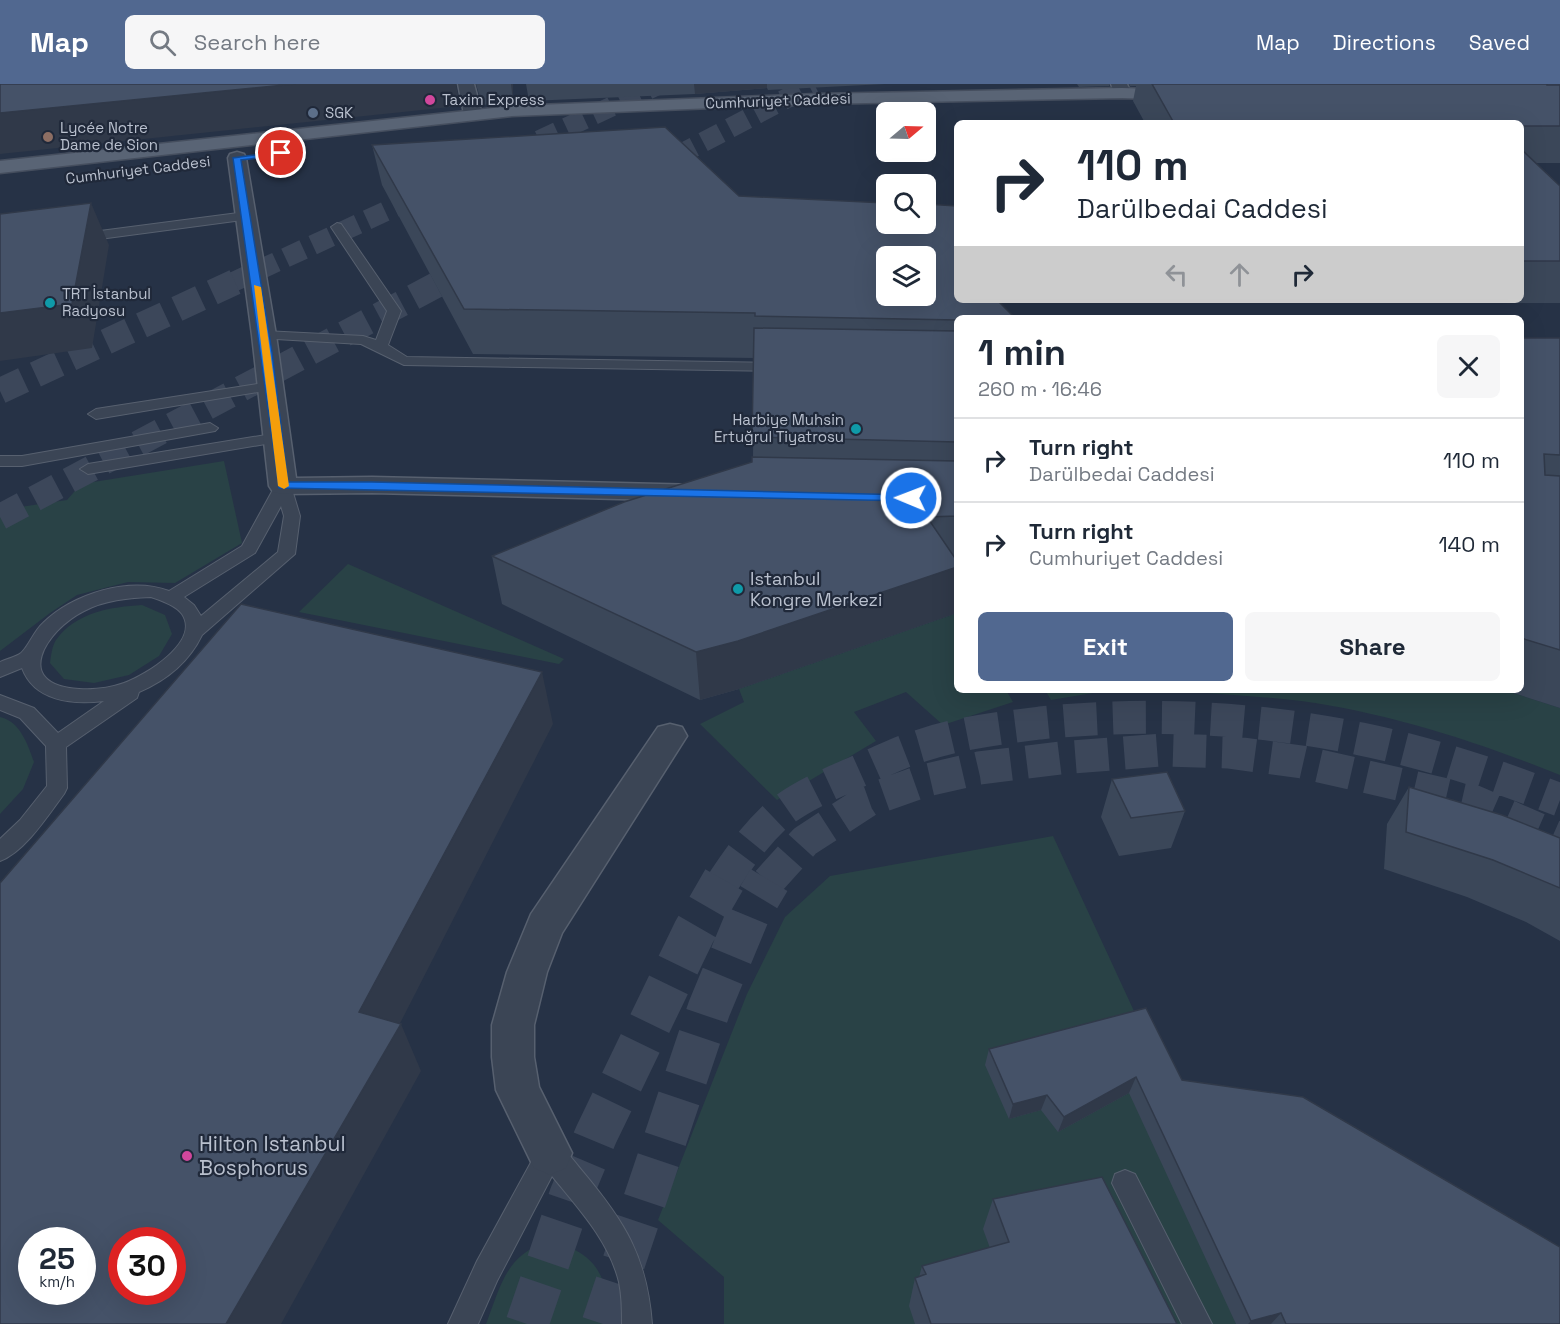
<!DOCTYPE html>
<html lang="en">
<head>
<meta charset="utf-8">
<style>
  body { margin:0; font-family:"Space Grotesk",sans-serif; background:#f6f6f7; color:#1f2937; height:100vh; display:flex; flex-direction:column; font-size:22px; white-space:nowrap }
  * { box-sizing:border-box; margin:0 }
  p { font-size:20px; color:#747a83 }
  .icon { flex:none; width:33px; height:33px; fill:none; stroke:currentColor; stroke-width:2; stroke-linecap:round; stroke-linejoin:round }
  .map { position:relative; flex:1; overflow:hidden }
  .panel { position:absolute; left:954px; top:231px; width:570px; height:378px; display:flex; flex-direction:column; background:#fff; border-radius:9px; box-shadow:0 6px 24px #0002 }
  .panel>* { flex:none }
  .guide { position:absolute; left:954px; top:36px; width:570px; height:183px; border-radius:9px; box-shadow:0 6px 24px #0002; background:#fff; color:#1f2937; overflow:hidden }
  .needle { width:39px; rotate:71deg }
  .buttons { position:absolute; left:876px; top:18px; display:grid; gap:12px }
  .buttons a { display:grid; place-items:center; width:60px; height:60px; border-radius:9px; background:#fff; box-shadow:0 6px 24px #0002; font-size:30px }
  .speed { position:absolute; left:18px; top:1143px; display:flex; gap:12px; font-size:30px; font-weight:700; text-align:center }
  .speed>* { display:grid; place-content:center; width:78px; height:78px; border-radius:50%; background:#fff; box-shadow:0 6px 24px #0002; line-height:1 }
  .speed small { font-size:15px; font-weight:400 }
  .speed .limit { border:9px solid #d22; background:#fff; color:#111 }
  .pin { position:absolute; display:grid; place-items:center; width:51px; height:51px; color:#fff; margin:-26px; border:3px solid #fff; border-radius:50%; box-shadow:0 2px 6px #0007 }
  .me { position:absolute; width:66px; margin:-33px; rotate:271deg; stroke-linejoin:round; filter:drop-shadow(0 0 4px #0008) }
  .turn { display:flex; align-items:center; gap:21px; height:126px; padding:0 24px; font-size:27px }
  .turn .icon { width:78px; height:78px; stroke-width:2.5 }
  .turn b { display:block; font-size:42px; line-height:51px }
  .lanes { display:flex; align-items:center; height:57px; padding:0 24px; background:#0003; justify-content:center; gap:30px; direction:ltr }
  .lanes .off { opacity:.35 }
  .round { display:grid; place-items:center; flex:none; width:63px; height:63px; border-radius:9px; background:#f6f6f7 }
  .overview { display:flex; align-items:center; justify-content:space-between; height:102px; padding:0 24px }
  h1 { font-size:36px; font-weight:600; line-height:45px }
  .button { display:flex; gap:12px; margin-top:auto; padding:12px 24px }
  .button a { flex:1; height:69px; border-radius:9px; background:#516890; color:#fff; font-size:24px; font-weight:600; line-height:69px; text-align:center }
  .button a+a { background:#f6f6f7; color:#1f2937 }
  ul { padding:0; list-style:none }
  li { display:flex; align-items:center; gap:18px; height:84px; padding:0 24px; border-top:2px solid #e0e1e3 }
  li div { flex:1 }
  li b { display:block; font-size:22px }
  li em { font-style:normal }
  header { display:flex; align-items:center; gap:36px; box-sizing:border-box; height:84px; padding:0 30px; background:#516890; color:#fff }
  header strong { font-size:28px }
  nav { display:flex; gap:33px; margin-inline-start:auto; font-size:21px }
  .search { width:420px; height:54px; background:#f6f6f7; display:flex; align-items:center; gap:15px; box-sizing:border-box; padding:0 21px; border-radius:9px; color:#747a83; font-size:22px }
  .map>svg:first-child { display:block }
</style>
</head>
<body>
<header>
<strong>Map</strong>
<div class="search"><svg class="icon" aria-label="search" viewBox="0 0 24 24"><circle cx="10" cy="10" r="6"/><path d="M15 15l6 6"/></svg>Search here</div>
<nav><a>Map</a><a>Directions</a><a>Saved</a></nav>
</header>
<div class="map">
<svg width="1560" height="1240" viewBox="0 0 1560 1240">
  <rect width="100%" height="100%" fill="#263246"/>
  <path fill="#294246" d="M224 377 242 459 175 499 128 498 77 511 50 529 0 567V426L67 416 81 400Z
    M348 480 564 575 559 580 299 528Z
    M142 521 165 531 172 550 159 572 129 591 94 599 64 595 50 579C51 572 52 562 56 556 76 528 111 523 142 521Z
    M957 529V606H1006L1013 618 943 641 906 608 854 628 876 657 777 716 700 640 744 618 739 605Z
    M1045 606H1111L1051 616Z
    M1170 606H1504L1560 624V691C1478 658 1389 629 1301 617 1258 612 1213 610 1170 606Z
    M0 633C20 637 28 661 34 678L23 705 0 730Z
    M1053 752 1140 940 1236 1240H724V1193L658 1136 747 910 785 833 830 792Z
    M546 1159C555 1161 567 1162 575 1166 606 1182 607 1209 610 1240H486C500 1204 506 1170 546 1159Z"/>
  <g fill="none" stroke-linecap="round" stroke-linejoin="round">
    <path stroke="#3c475a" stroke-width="33" stroke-dasharray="33 16" stroke-linecap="butt" d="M723 798C739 774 756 750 777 731 802 711 832 699 861 686 881 678 899 668 920 662 958 649 1000 644 1040 639 1147 628 1255 633 1361 655 1429 669 1495 691 1560 716
      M768 798 805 757 867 717 923 697 979 684 1060 674 1162 666 1228 668 1302 678 1473 717 1560 755"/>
    <path stroke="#3c475a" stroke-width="43" stroke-dasharray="43 22" stroke-linecap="butt" d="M527 1240 571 1111 596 1051 694 848 724 796
      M603 1240 709 925 748 831 769 796"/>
    <path stroke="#3c475a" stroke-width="20" stroke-dasharray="20 10" stroke-linecap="butt" d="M512 69 660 0
      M650 86 814 0
      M231 199 436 104
      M439 199 475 180"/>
    <path stroke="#3c475a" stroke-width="26" stroke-dasharray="26 13" stroke-linecap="butt" d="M0 307 235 198
      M0 433 442 198"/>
    <g stroke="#57606f" stroke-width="2">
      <path id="lane" d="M246 128 252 132 250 135 77 158 71 154 77 150Z
        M337 139 341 140 401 227 388 261 407 273 780 279 787 283 780 287 404 281 361 260 259 254 257 251 259 248 264 247 363 252 376 256 387 227 331 143Z
        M271 298 276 299 278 302 276 305 96 335 88 330 96 325Z
        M210 339 218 344 215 347 22 382H0V372H22Z
        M278 349 283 351 286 354 283 357 88 390 80 385 88 380Z
        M283 397 291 402 300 432 295 470 202 551C189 578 167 596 139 608L137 614 66 663 67 704 64 710C49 730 25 768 0 777V755L20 736 47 702 46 662 20 634 0 626V611L34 624 58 649 104 617C72 621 34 617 22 584L0 593V578C6 575 16 573 21 569 28 563 34 547 43 539 73 510 129 492 169 507L242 462 275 402ZM281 422 284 432 278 468 201 532 194 521 184 513 255 469ZM151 513C162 517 175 521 182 530 201 558 144 592 124 599 110 604 93 606 79 605 11 601 46 546 84 527 105 516 128 514 151 513Z
        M550 1056C564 1062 573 1076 583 1088 625 1138 647 1173 652 1240H622C622 1226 622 1212 619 1198 609 1157 578 1124 552 1092L497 1197 478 1240H448L477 1177 541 1060Z
        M1125 1086 1135 1090 1212 1240H1182L1112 1099 1115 1090Z"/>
    </g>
    <g stroke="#57606f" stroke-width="3">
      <path id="street" d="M458 0H474L482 30 479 34H467L464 30Z
        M1111 0H1127L1131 9 1128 13H1116Z
        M237 68 244 70 246 74 276 251 296 394 372 393 700 401 710 403 714 409 710 415 700 417 372 409 283 410 273 408 269 402 252 251 228 74 230 70Z
        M670 640 682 643 687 652 562 849 547 888 534 941V973L539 1003 572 1069 566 1084 550 1091 534 1084 496 1006 492 973V941L507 888 531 830 658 643Z"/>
    </g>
    <g stroke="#454e5e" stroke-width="3">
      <path id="primary" d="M1122 4 1180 6 1186 7 1189 11 1186 15 1180 16 1122 14 817 20 512 32 0 89V77L512 22 817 10Z"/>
    </g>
    <use href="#lane" fill="#3b4555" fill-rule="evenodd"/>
    <use href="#street" fill="#3b4555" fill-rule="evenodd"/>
    <use href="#primary" fill="#596475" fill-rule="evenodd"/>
  </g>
  <path fill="#3b4759" d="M476 0H513V18L482 21Z
    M526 0H885L768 6 767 4 695 10 529 17Z
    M1077 0H1110L1109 2 1079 3Z
    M1129 0H1560V79H1536L1560 102V219H1376L1375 216H1521V39H1145L1133 17 1136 2H1130Z
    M372 61 739 112 957 234V510L954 530 739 605 700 616 502 520 492 472 752 378 753 373 754 274 473 270 382 101Z
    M1521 254H1560V624L1504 606H1521Z
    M1112 695 1185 727 1171 764 1119 772 1101 733Z
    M1409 703 1560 754V857L1526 838 1467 813 1384 785 1387 740Z
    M989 965 1182 996 1560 1240H1236L1129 1009 1058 1048 1041 1026 1009 1035 985 981Z
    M993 1115 1177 1240H915L909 1222 915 1194 919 1193 922 1182 990 1164 983 1145Z"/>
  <path fill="#303949" d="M295 0H456L460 22 0 70V29Z
    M511 0H513V18Z
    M694 0H767V4L695 10Z
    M91 119 109 161 92 264 0 277V229Z
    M957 483V510L954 530 739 605 700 616 696 568Z
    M542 588 553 640 391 957 401 940 421 987 281 1240H226L359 928Z
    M1136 993 1129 1009 1058 1048 1064 1033Z
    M1047 1011 1041 1026 1009 1035 1013 1020Z
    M1281 1229 1271 1240H1248L1251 1237Z"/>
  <path fill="#455268" stroke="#303949" stroke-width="1.5" fill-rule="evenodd" d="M0 0H295L0 29Z
    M1152 0H1547V1H1560V42H1521V39H1174Z
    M665 43 739 112 886 119V140H926V120L957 122V216H997L1015 234H957V236L755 232V229L464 225 372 61ZM886 172H926V212H886Z
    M1521 65 1560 102V177H1521Z
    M91 119 72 220 0 229V130Z
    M754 244 957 247V358L752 353Z
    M1521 254H1560V371L1544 370 1545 391 1560 392V566L1521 554Z
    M752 373 957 377V432L927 433 957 477V483L738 557 696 568 492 472 624 418 752 378Z
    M241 520 542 588 359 928 401 940 226 1240H0V799ZM32 1156H82V1208H32ZM122 1156H172V1208H122Z
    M1167 688 1185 727 1131 734 1112 695Z
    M1409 703 1502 731 1560 754V804L1493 776 1406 748Z
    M1146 924 1182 996 1303 1013 1560 1163V1240H1286L1281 1229 1251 1237 1136 993 1064 1033 1047 1011 1013 1020 989 965Z
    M1102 1093 1177 1240H931L915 1194 926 1190 922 1182 1009 1158 993 1115Z"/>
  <path fill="#1a73e8" stroke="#114b97" stroke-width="1.5" d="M281 67 284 68V71L241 76 272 268 288 398H372L911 411 917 414 911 417 279 404 233 74Z"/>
  <path fill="#f59e0b" d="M254 201 261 203 289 402 284 405 278 402Z"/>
  <g fill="#d1479c" stroke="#20293a" stroke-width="2">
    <circle cx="430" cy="16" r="6"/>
    <circle cx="187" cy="1072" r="6"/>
  </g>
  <circle fill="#5c6f8a" stroke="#20293a" stroke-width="2" cx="313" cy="29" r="6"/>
  <circle fill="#8d6e63" stroke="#20293a" stroke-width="2" cx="48" cy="53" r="6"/>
  <g fill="#0f9aa8" stroke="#20293a" stroke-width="2">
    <circle cx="50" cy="219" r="6"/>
    <circle cx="856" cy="345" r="6"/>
    <circle cx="738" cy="505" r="6"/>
  </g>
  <g text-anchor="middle" stroke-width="4.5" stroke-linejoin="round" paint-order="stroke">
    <g font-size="15" fill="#b9c0ce" stroke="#20293a" text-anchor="start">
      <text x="442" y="21">Taxim Express</text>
      <text x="325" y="34">SGK</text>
      <text x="60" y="49">Lycée Notre<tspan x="60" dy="17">Dame de Sion</tspan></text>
      <text x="62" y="215">TRT İstanbul<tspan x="62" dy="17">Radyosu</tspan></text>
      <text x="844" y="341" text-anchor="end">Harbiye Muhsin<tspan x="844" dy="17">Ertuğrul Tiyatrosu</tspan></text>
    </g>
    <g font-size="15" fill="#b9c0ce" stroke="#20293a">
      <text transform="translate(778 17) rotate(-2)" y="5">Cumhuriyet Caddesi</text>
      <text transform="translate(138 86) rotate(-7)" y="5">Cumhuriyet Caddesi</text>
    </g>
    <g font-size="18" fill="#b9c0ce" stroke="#20293a" text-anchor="start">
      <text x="750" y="501">Istanbul<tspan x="750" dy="21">Kongre Merkezi</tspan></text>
    </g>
    <g font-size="21" fill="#b9c0ce" stroke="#20293a" text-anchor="start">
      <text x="199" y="1067">Hilton Istanbul<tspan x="199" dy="24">Bosphorus</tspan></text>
    </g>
  </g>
</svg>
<div class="buttons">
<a><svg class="needle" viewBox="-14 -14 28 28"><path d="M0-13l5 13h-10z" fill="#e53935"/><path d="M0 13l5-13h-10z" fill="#747a83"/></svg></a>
<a><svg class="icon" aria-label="search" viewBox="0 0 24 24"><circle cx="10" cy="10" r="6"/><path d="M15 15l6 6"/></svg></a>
<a><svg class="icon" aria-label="layers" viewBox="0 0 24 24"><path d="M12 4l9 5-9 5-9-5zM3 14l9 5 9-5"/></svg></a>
</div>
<div class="speed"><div>25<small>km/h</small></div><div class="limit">30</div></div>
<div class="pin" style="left:281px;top:69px;background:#d93025"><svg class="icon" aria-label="arrive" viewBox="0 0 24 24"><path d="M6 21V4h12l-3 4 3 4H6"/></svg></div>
<svg class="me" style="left:911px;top:414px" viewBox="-20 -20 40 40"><circle r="17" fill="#1a73e8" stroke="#fff" stroke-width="3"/><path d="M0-11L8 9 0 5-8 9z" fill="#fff"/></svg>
<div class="guide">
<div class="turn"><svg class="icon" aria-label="right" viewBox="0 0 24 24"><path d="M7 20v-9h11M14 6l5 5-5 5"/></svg><div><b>110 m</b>Darülbedai Caddesi</div></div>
<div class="lanes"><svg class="icon off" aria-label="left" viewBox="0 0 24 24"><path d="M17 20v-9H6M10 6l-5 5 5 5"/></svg><svg class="icon off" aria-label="ahead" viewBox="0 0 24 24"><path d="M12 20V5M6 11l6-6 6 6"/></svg><svg class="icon" aria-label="right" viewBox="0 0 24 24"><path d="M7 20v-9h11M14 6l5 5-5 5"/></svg></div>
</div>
<section class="panel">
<div class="overview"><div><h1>1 min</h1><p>260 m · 16:46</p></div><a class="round"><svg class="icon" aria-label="close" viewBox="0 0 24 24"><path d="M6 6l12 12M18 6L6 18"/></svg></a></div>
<ul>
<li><svg class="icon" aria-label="right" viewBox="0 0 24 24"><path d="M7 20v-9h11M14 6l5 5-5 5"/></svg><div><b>Turn right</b><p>Darülbedai Caddesi</p></div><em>110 m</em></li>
<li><svg class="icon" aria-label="right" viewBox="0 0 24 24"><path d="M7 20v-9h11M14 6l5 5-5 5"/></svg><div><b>Turn right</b><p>Cumhuriyet Caddesi</p></div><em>140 m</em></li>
</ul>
<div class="button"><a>Exit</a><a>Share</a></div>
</section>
</div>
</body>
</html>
